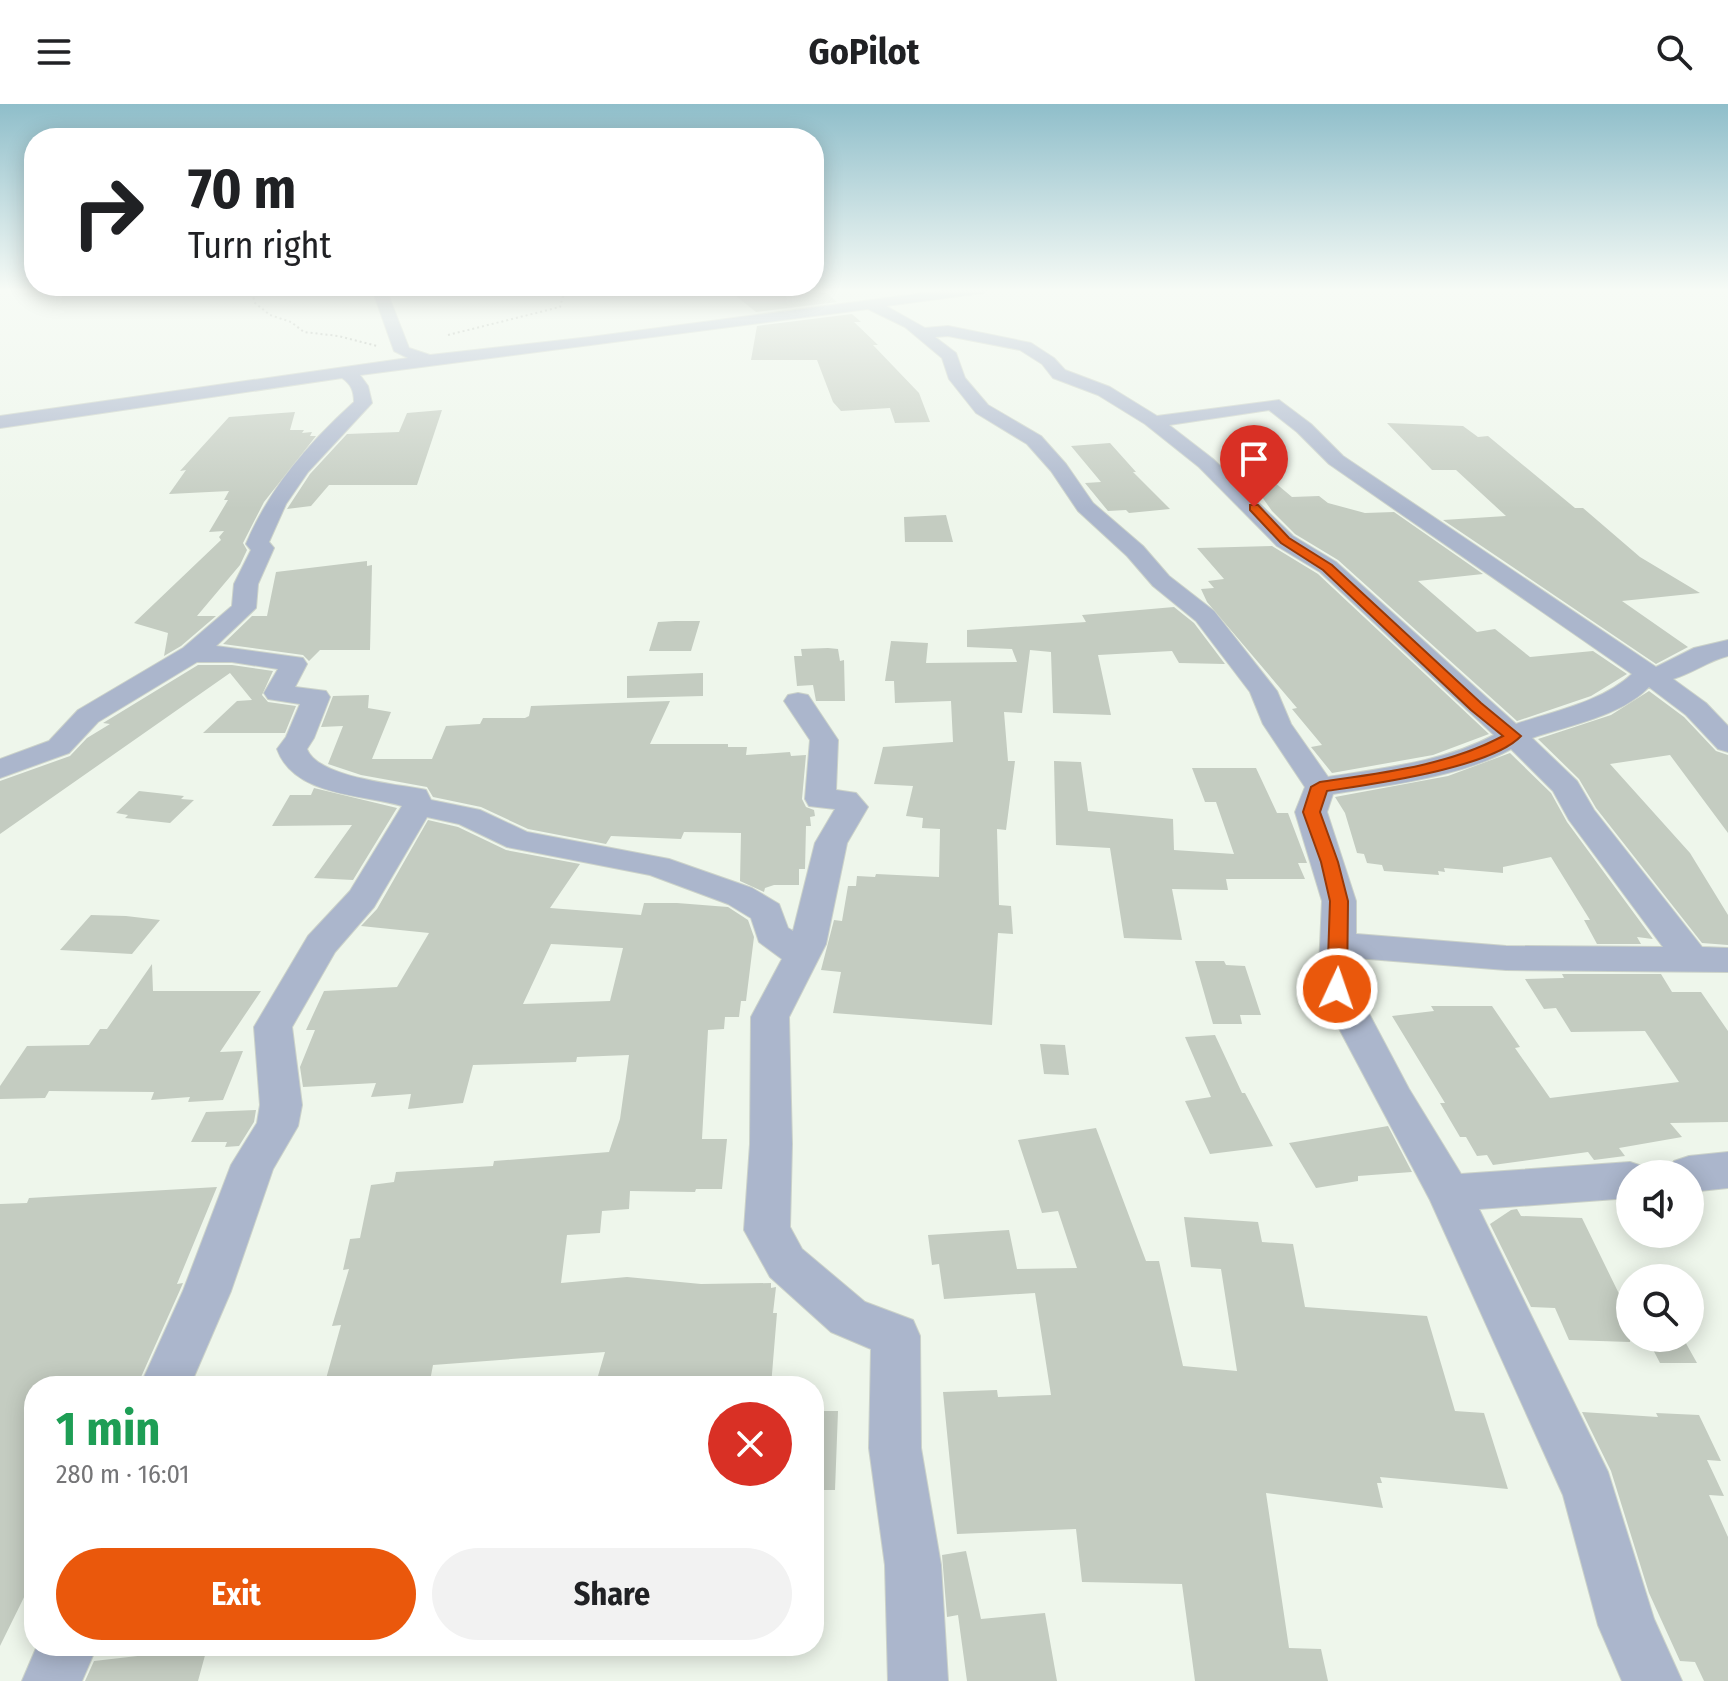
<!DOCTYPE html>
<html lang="en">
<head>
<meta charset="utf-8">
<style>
  body { margin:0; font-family:"Fira Sans Condensed",sans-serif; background:#f2f2f2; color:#202124; height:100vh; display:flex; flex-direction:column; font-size:30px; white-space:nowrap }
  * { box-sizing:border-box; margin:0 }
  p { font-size:26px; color:#757577 }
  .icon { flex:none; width:44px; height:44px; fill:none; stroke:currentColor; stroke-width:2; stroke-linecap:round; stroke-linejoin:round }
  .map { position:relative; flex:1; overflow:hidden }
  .panel { position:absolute; left:24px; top:1272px; width:800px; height:280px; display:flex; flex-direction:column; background:#fff; border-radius:32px; box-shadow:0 4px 20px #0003 }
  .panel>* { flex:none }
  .top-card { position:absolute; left:24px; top:24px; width:800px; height:168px; border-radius:32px; box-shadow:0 4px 20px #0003; background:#fff; color:#202124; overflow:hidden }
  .buttons { position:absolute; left:1616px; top:1056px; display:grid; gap:16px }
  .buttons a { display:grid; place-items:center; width:88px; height:88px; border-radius:50%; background:#fff; box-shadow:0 4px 20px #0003; font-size:40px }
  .pin { position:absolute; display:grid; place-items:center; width:68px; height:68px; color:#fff; margin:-82px -34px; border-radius:50% 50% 50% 0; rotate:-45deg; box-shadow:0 0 8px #0007 }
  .pin .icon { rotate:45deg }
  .me { position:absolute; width:88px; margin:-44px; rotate:3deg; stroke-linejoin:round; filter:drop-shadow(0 0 6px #0008) }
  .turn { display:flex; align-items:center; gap:28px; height:168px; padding:0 32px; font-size:36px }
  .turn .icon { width:104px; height:104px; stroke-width:2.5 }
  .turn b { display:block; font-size:56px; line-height:68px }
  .round { display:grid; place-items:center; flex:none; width:84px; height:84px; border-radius:42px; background:#f2f2f2 }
  .summary { display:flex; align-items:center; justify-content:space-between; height:136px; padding:0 32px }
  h1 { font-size:48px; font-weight:700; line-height:60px; color:#1e9e55 }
  .button { display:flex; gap:16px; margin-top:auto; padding:16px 32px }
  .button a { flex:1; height:92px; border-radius:48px; background:#ea580c; color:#fff; font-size:32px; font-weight:700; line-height:92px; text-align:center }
  .button a+a { background:#f2f2f2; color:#202124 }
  header { display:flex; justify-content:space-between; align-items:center; height:104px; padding:0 32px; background:#fff; font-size:36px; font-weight:700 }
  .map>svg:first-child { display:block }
</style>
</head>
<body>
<header><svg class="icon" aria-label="menu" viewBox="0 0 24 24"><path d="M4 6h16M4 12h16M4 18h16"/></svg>GoPilot<svg class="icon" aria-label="search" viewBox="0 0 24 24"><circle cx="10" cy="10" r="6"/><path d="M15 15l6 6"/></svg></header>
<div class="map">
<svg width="1728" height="1577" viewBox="0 0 1728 1577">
  <rect width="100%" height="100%" fill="#eef6eb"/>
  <path fill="#c4ccc1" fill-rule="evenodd" d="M726 184 823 186 837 198 756 208Z
    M852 210 861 218H854L878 241H873L919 289 930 318 895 319 890 304 841 307 833 298 817 256H751L757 222Z
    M442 306 417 381H329L311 402 287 405 310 370 347 330 399 328 407 309Z
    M295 308 290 326H304L302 329 312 328 310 332H316L264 398 243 439 247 446 240 461 197 512H216L181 542 164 552 168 529 134 519 221 436 219 433 224 427 209 428 228 396H224L229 387 169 390 186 366 180 367 229 313Z
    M1387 319 1463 322 1478 333 1488 332 1575 404H1583L1640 453 1700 489 1622 497 1688 543 1656 560 1443 416 1506 412 1456 366H1432Z
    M1110 339 1136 368H1133L1170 405 1129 409 1126 406 1108 407 1085 379 1101 378 1071 342Z
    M1243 352 1292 393 1319 392 1328 399 1365 409 1394 408 1483 470 1418 477 1477 528 1495 525 1530 553 1593 547 1627 570 1591 592 1517 617 1338 456 1295 430 1272 407 1237 358Z
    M946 411 953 438H905L904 413Z
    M1272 442 1318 470 1489 630 1433 651 1332 669 1311 643 1322 641 1292 605 1297 604 1207 498 1201 485 1214 484 1208 477 1224 475 1197 444Z
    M367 457V462L372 461 370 546H320L309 557 303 551 223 540 252 512H267L276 468Z
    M1174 503 1194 519 1225 560 1179 559 1172 547 1098 551 1111 611 1053 609 1051 548 1030 546 1022 609 1004 608 1008 657H1015L1006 726 997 725 999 801 1011 802 1013 830 998 829 992 921 833 909 841 868 821 866 834 816 842 817 848 782H856L857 772 875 773 876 770 939 773 940 725 922 724 923 714 906 712 913 682 874 680 883 643 953 638 951 597 895 599 894 577H885L891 537 928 539 926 559 1017 558 1012 545 967 543V526L1086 518 1082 511Z
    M675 517H700L691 547H649L658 518Z
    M828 544 838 545 840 557 844 556 845 597H816L813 581 797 582 794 552H802L801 545Z
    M198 561H232L273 567 262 591 268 598 296 602 285 629H203L237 597 252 596 230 569 0 730V677L70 652 87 634 110 620 103 619Z
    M703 569V592L627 594V572Z
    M1649 587 1684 613 1716 647 1728 651V729L1670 651 1610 660 1690 749 1728 811V841L1702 839 1596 704 1579 675 1538 635 1611 611Z
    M369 591 368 604 391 608 372 655H432L446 622 480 620 483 614H525L529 612 531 602 670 597 650 640H728V643H747L746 651 790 648 791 652 806 651 802 695 806 703 814 706 815 712 810 713 811 722H806L805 765H799V781H774L765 784 764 788 740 777 741 729 684 728 681 735 611 732 606 740 528 725 481 703 433 693 427 683 361 671 328 660 343 622 321 623 333 592Z
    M1510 649 1551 689 1567 718 1653 835 1637 833 1641 840H1597L1584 816H1590L1551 753 1503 763V769L1444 764 1445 768 1438 767 1439 771 1384 767 1382 761 1367 759 1364 750 1357 749 1345 709 1335 693 1448 672Z
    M1054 657 1081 658 1088 707 1173 715 1174 746 1234 750 1216 698H1205L1192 664H1256L1277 709H1288L1307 759H1298L1305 775H1226L1228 786 1172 785 1182 836 1124 834 1110 744 1056 741Z
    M314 684 397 704 353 776 314 774 352 721 272 722 290 691H311Z
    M139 687 184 692 181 695 194 696 170 719 125 714 128 711 116 709Z
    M428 716 458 723 506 746 580 760 550 804 641 811 644 799H677L728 803 748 816 754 833 746 897H741L739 913H725L724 925 708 926 702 1035H727L722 1085H696L695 1088 630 1087 629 1105 602 1107 600 1129 567 1131 561 1179 627 1173 701 1180 771 1179V1184L776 1183 773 1209H777L771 1282H698L598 1272 605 1248 433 1261 429 1282H324L341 1221 332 1222 349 1165 343 1166 350 1135 360 1134 371 1081 394 1078 396 1068 493 1062 494 1057 609 1048 620 1015 629 951 577 953 576 958 473 961 463 999 408 1005 411 990 371 993 376 979 303 983 300 963 315 926H306L324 887 397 883 429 829 361 822 377 805ZM551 840 623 844 610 897 523 900Z
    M91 811 126 812 160 816 132 850 60 846Z
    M1195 857H1224L1226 861 1245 862 1261 911H1240L1242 920H1213Z
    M152 860 153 887H261L220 948 243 947 223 996 188 998 190 993 151 996 154 988 49 987 45 994 0 995V982L27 942 89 941 100 925H107Z
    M1562 870H1661L1672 888H1701L1728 927V1018L1670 1019 1682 1033 1619 1044 1625 1052 1594 1056 1588 1048 1493 1061 1487 1051 1477 1052 1466 1033H1460L1440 999H1445L1392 912 1434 907 1431 902H1492L1520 943 1515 944 1550 994 1679 978 1645 927 1571 928 1556 904 1544 905 1525 875 1564 874Z
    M1215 931 1242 989H1245L1273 1042 1210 1050 1185 997 1211 993 1185 933Z
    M1040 940 1065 941 1069 971 1044 970Z
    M256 1006 254 1018 239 1042 225 1043 227 1038H191L206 1008Z
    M1388 1022 1412 1068 1358 1072V1077L1316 1084 1289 1039Z
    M1096 1024 1146 1157H1159L1183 1262 1237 1267 1221 1165 1191 1163 1184 1113 1258 1118 1262 1138 1293 1140 1305 1203 1427 1212 1455 1307 1484 1309 1508 1385 1380 1373 1382 1379H1377L1383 1404 1266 1389 1289 1544 1321 1545 1328 1577H1195L1182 1480 1082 1478 1076 1425 957 1430 943 1288 997 1286 998 1293 1051 1291 1035 1189 944 1195 939 1160 932 1161 928 1131 1009 1126 1017 1165 1077 1164 1058 1107 1042 1109 1018 1036Z
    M217 1083 177 1180 183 1179 180 1186 137 1282H34V1473L0 1542V1100L27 1099 29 1094Z
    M1517 1105 1521 1112 1582 1114 1624 1200H1630V1238L1569 1236 1555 1204 1531 1203 1490 1120 1511 1106Z
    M1647 1234H1683L1697 1259H1660Z
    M814 1307H838L835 1386H814Z
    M1582 1308 1658 1313 1656 1309 1699 1311 1721 1357 1707 1356 1724 1392 1709 1391 1728 1433V1577H1704L1695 1558 1680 1557 1649 1489 1611 1367Z
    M966 1447 981 1515 1045 1509 1057 1577H967L958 1511 947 1513 942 1451Z
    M207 1544 198 1577H85L94 1557Z"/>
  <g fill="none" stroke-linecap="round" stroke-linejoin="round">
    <g stroke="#cbd2c9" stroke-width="2">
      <path id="minor" d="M372 185H386L409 244 430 251 590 233 955 185H990L983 189 886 202 925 224 948 222 1031 239 1054 254 1065 266 1110 283 1157 312 1279 296 1311 320 1343 352 1656 563 1694 544 1728 536V552C1708 557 1693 569 1673 575L1706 599 1728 622V648L1718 645 1686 611 1649 583C1621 612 1570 621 1532 634L1577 677 1594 706 1702 843 1728 844V868L1506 866 1356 854V885L1409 985 1461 1070 1630 1058 1645 1063 1649 1070H1630V1094L1479 1105 1608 1368 1654 1515 1682 1577H1622L1598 1521 1563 1391 1430 1096 1318 885 1322 797 1295 708 1305 683 1263 620 1250 588 1196 517 1153 482 1127 452 1078 407 1051 367 1027 340 976 309 949 275 942 254 905 223 868 205 360 271 368 282 372 299 308 368 286 400 269 438 274 444 258 480 256 504 216 542 303 554 307 560 295 583 326 587 330 593 314 634 307 645C318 674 398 680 426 686L431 696 480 706 527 728 669 755 752 784 779 800 788 824 793 827 815 739 835 705 809 702 805 695 810 636 784 597 788 591 798 589 808 591 838 636 836 686 856 689 868 703 847 739 826 840 789 913 792 1040 790 1123 802 1145 865 1198 913 1216 920 1232 921 1344 941 1461 948 1577H888L885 1461 869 1344 871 1245 831 1228 770 1173 744 1126 750 1040 751 913 782 855 759 838 751 814 728 800 650 771 507 743 459 720 427 713 374 803 335 848 292 923 302 1001 298 1022 273 1065 231 1187 190 1282H140L183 1187 231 1061 257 1019 260 1001 254 923 308 832 350 787 402 702C364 690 294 693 277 645L286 633 300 600 268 595 264 589 278 565 232 558H197L98 618 69 649 0 674V655L49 637 78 606 183 544 232 502 234 480 251 446 246 440C270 383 309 339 354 298 354 287 351 280 342 274L0 324V312L408 254 394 247ZM948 232 1020 246 1042 260 1053 274 1098 291 1145 320 1199 363 1277 442 1320 468 1494 631C1444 658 1383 664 1328 673L1291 620 1277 587 1214 507 1169 472 1143 442 1093 399 1066 360 1041 332 988 301 965 274 956 249 935 233ZM1269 306 1297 328 1329 360 1632 570C1602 598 1554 607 1516 620L1336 458 1293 432 1213 355 1169 321ZM1511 645 1553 687 1569 716 1663 843 1506 842 1356 830V797L1327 708 1333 690C1389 681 1460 673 1511 645Z
        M1728 1048V1084L1690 1088V1070H1667L1674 1057 1689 1052Z
        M37 1542H97L82 1577H22Z"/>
    </g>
    <path stroke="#a2a8a0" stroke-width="2" stroke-dasharray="2 3" stroke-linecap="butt" d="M270 185 253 192 255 199 270 211 291 218 304 228 338 232 377 242
      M448 231 560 203 563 192 560 185"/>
    <use href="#minor" fill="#abb6cc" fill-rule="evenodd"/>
  </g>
  <linearGradient id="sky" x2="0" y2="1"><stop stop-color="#8fbeca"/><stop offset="0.46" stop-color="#f7fbf6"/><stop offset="1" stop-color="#f7fbf6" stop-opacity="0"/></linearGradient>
  <rect width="1728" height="405" fill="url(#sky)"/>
  <path fill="#ea580c" stroke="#983908" stroke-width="2" d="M1250 401H1258L1289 434 1332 461 1481 599 1521 632C1491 664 1372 680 1327 687L1320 708 1338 758 1348 797 1347 885 1337 892 1327 885 1330 797 1321 758 1303 708 1311 683 1320 678C1382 669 1447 662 1503 632L1471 606 1323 466 1281 439 1250 406Z"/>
</svg>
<div class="buttons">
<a><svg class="icon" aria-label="sound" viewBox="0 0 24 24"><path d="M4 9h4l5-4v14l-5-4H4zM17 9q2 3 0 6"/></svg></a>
<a><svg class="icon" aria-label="search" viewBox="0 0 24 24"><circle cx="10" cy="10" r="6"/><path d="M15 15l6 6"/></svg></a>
</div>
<div class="pin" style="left:1254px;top:403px;background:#d93025"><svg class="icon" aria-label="arrive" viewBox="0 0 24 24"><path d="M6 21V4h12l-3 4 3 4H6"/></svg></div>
<svg class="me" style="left:1337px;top:885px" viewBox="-20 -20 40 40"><circle r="17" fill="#ea580c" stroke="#fff" stroke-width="3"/><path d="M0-11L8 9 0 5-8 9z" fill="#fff"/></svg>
<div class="top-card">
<div class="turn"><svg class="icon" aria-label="right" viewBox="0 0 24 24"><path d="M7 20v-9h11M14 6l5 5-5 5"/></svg><div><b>70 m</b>Turn right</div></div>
</div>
<section class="panel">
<div class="summary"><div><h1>1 min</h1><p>280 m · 16:01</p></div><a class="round" style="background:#d93025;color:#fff"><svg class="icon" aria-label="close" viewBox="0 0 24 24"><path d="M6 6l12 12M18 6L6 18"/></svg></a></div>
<div class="button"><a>Exit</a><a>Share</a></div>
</section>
</div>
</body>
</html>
